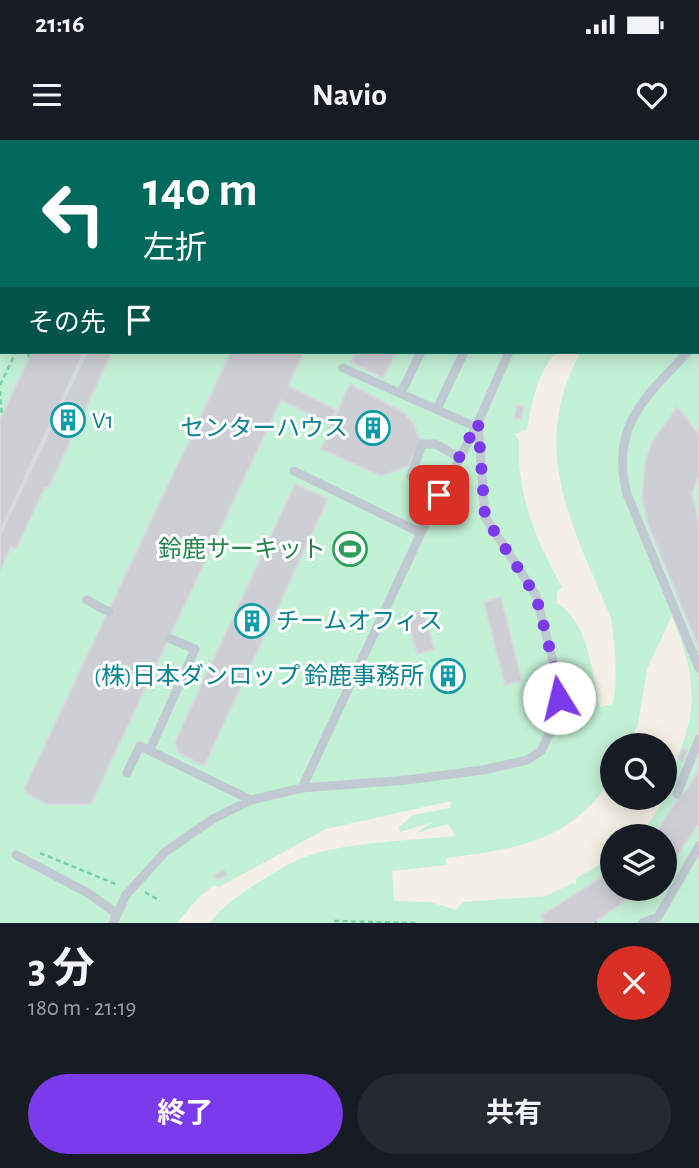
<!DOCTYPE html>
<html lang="ja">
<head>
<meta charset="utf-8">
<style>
  body { margin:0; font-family:"Alegreya Sans","Noto Sans JP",sans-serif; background:#242831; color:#f1f3f6; height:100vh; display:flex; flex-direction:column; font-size:26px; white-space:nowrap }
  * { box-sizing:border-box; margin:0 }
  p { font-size:23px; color:#9ea1a6 }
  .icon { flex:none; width:38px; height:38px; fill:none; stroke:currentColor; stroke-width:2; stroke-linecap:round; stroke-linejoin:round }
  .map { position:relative; height:783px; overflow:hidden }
  .panel { display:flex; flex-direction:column; background:#171b24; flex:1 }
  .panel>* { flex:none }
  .top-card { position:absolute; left:0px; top:0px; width:700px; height:214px; box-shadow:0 4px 18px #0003; background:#00695c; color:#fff; overflow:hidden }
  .buttons { position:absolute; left:600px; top:593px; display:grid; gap:14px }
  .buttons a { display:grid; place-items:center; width:77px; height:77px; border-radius:50%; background:#171b24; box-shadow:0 4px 18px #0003; font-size:35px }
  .pin { position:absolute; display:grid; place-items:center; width:60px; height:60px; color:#fff; margin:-30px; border-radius:14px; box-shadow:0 4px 10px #0006 }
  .me { position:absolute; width:77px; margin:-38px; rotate:351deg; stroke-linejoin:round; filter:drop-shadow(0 0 5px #0008) }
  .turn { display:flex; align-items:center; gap:24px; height:147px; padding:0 28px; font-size:32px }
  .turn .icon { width:91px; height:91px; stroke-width:2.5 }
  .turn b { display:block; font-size:49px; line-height:60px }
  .then { display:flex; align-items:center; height:66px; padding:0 28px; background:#0003; gap:14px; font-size:26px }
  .round { display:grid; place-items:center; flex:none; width:74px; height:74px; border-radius:37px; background:#242831 }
  .headline { display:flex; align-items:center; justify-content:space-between; height:119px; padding:0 28px }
  h1 { font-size:42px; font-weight:700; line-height:52px }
  .primary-button { display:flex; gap:14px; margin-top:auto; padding:14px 28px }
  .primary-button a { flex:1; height:80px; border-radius:42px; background:#7c3aed; color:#fff; font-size:28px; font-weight:700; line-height:80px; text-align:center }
  .primary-button a+a { background:#242831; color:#f1f3f6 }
  .status { display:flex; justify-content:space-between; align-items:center; height:49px; padding:0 35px; background:#171b24; direction:ltr }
  .status svg { height:19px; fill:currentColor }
  header { display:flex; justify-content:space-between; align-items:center; height:91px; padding:0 28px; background:#171b24; font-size:32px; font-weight:700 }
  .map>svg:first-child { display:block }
</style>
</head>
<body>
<div class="status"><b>21:16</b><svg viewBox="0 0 49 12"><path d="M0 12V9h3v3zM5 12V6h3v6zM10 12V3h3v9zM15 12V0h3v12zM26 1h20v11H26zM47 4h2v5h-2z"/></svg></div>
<header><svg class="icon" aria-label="menu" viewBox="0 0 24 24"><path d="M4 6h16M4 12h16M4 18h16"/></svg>Navio<svg class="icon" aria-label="heart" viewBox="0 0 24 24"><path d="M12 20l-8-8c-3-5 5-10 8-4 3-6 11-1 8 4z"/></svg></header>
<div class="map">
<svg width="699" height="783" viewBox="0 0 699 783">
  <rect width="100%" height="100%" fill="#f5f3f3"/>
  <path fill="#c3f1d5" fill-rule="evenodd" d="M0 0H699V783H0ZM2 2H698V212H2ZM612 606H665V658H612ZM612 696H665V749H612Z"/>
  <path fill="#f5f0e5" d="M556 212H579V215C528 311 574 388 611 478 615 507 618 535 613 564L600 567C592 534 589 482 557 463V452L562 447C536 400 517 357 519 301L515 294 527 290C532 261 537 235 556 212Z
    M672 476C699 545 699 574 667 641L670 650 643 692 639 696H612V718L576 738V745L573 743 546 756 463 762 456 770 430 762 394 761 392 731 446 725V718C517 709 570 702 612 638V658H665V606L629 605 638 584 647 529Z
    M451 661 450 668 413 675 399 687 400 692 433 682 416 693 448 684 455 696C408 701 357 701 311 715 292 721 276 732 259 742 241 754 223 765 210 783H177L198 758 214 745 219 747 326 689Z"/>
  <path fill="#90daee" d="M508 0H633L508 2Z"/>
  <path fill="#cdcfd5" stroke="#d7d9de" stroke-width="2" d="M329 0H392L393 2H329Z
    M32 212H84L0 391V279Z
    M87 212H112L48 349 45 347 16 409 11 407 0 430V395Z
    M231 212H304L288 246 336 270 329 284 281 260 91 664H47L27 654 25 647Z
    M356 212H396L383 238 351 222Z
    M350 244 404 273 413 283 420 301 408 326 381 336 321 309Z
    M517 265 524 267 521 279 514 278Z
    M677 267 699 294V335L692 353 699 384V509L648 384 642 358 645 322 652 302Z
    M295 344 328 359 204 626 179 613 175 602Z
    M501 457 522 541 505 545 484 462Z
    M423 470 434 509 417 514 406 475Z
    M442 519 465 542 454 553 431 530Z
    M683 609 687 610 683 621 679 619Z
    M699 628V683L665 733V696H654L680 656 688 649Z
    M224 730 227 735 217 740 214 735Z
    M612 731V749H642L594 783H544L542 775Z"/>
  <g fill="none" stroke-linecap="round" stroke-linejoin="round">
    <path stroke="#7ad0a6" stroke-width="2.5" stroke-dasharray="5 3.5" stroke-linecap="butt" d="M59 2 60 0
      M88 2V0
      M0 23 2 22
      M0 156H2
      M28 212 29 218
      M0 245 16 212
      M0 251 2 276
      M40 713 118 745
      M145 752 160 761
      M334 781 417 783
      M595 782 596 783"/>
    <path stroke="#c1cad2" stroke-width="9" d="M442 0 443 2
      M8 2 11 0
      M0 5 2 4
      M698 201 699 200
      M688 212C646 256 609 287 627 354L699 528
      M343 228 476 287
      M401 253 421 212
      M437 269 464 212
      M294 331 421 393
      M439 355 411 336 422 304H436L458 317
      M87 460 109 472
      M150 610 195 509 171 499
      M127 633 140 606 251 660
      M302 648 421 393 476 287 509 212
      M677 654 699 599
      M16 715 88 753 116 773
      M113 783 126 755 165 712 213 679 251 660 302 648 407 640 483 630 527 620 541 611 559 574V545L536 455 485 377 478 282
      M642 783 658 777 699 706"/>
  </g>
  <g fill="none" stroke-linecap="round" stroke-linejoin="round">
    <path stroke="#7c3aed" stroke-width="12" stroke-dasharray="0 21.6" d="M439 355 478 282 485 377 536 456 559 545V558"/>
  </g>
  <defs>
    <g id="building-ring" transform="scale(1.75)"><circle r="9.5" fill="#fff" stroke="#0f9aa8" stroke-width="1.5"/><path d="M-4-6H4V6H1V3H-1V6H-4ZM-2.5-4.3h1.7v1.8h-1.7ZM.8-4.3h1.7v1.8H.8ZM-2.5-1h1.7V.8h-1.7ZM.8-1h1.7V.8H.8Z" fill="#0f9aa8"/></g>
    <g id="stadium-ring" transform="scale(1.75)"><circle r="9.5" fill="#fff" stroke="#2e9e5b" stroke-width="1.5"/><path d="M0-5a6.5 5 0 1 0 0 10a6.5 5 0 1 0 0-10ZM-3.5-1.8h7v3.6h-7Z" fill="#2e9e5b"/></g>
  </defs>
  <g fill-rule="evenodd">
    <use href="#building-ring" x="68" y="280"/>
    <use href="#building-ring" x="373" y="288"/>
    <use href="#stadium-ring" x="350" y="409"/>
    <use href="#building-ring" x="252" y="481"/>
    <use href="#building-ring" x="448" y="536"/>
  </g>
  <g text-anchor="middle" stroke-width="6" stroke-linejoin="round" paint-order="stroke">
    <g font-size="24" fill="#0d838f" stroke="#fff" text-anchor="start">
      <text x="92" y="288">V1</text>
      <text x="348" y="296" text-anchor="end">センターハウス</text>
      <text x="276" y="489">チームオフィス</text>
      <text x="424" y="544" text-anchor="end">(株)日本ダンロップ 鈴鹿事務所</text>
    </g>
    <g font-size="24" fill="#27864d" stroke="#fff" text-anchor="end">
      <text x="326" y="417">鈴鹿サーキット</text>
    </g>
  </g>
</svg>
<div class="buttons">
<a><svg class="icon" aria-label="search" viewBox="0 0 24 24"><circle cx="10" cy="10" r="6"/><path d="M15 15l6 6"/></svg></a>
<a><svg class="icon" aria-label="layers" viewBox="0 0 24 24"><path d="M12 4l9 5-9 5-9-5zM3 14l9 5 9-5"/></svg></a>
</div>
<div class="pin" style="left:439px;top:355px;background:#d93025"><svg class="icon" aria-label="arrive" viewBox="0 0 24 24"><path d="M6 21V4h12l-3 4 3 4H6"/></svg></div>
<svg class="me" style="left:559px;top:558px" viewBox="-20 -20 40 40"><circle r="19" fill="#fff"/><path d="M0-13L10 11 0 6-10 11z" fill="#7c3aed"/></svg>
<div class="top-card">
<div class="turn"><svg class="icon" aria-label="left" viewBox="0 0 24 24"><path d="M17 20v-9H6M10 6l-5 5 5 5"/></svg><div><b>140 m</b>左折</div></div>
<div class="then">その先<svg class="icon" aria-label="arrive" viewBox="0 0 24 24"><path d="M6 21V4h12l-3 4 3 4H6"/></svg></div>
</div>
</div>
<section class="panel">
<div class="headline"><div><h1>3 分</h1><p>180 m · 21:19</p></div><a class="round" style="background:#d93025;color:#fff"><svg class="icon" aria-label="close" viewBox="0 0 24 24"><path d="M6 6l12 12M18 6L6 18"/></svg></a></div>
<div class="primary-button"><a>終了</a><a>共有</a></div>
</section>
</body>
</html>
